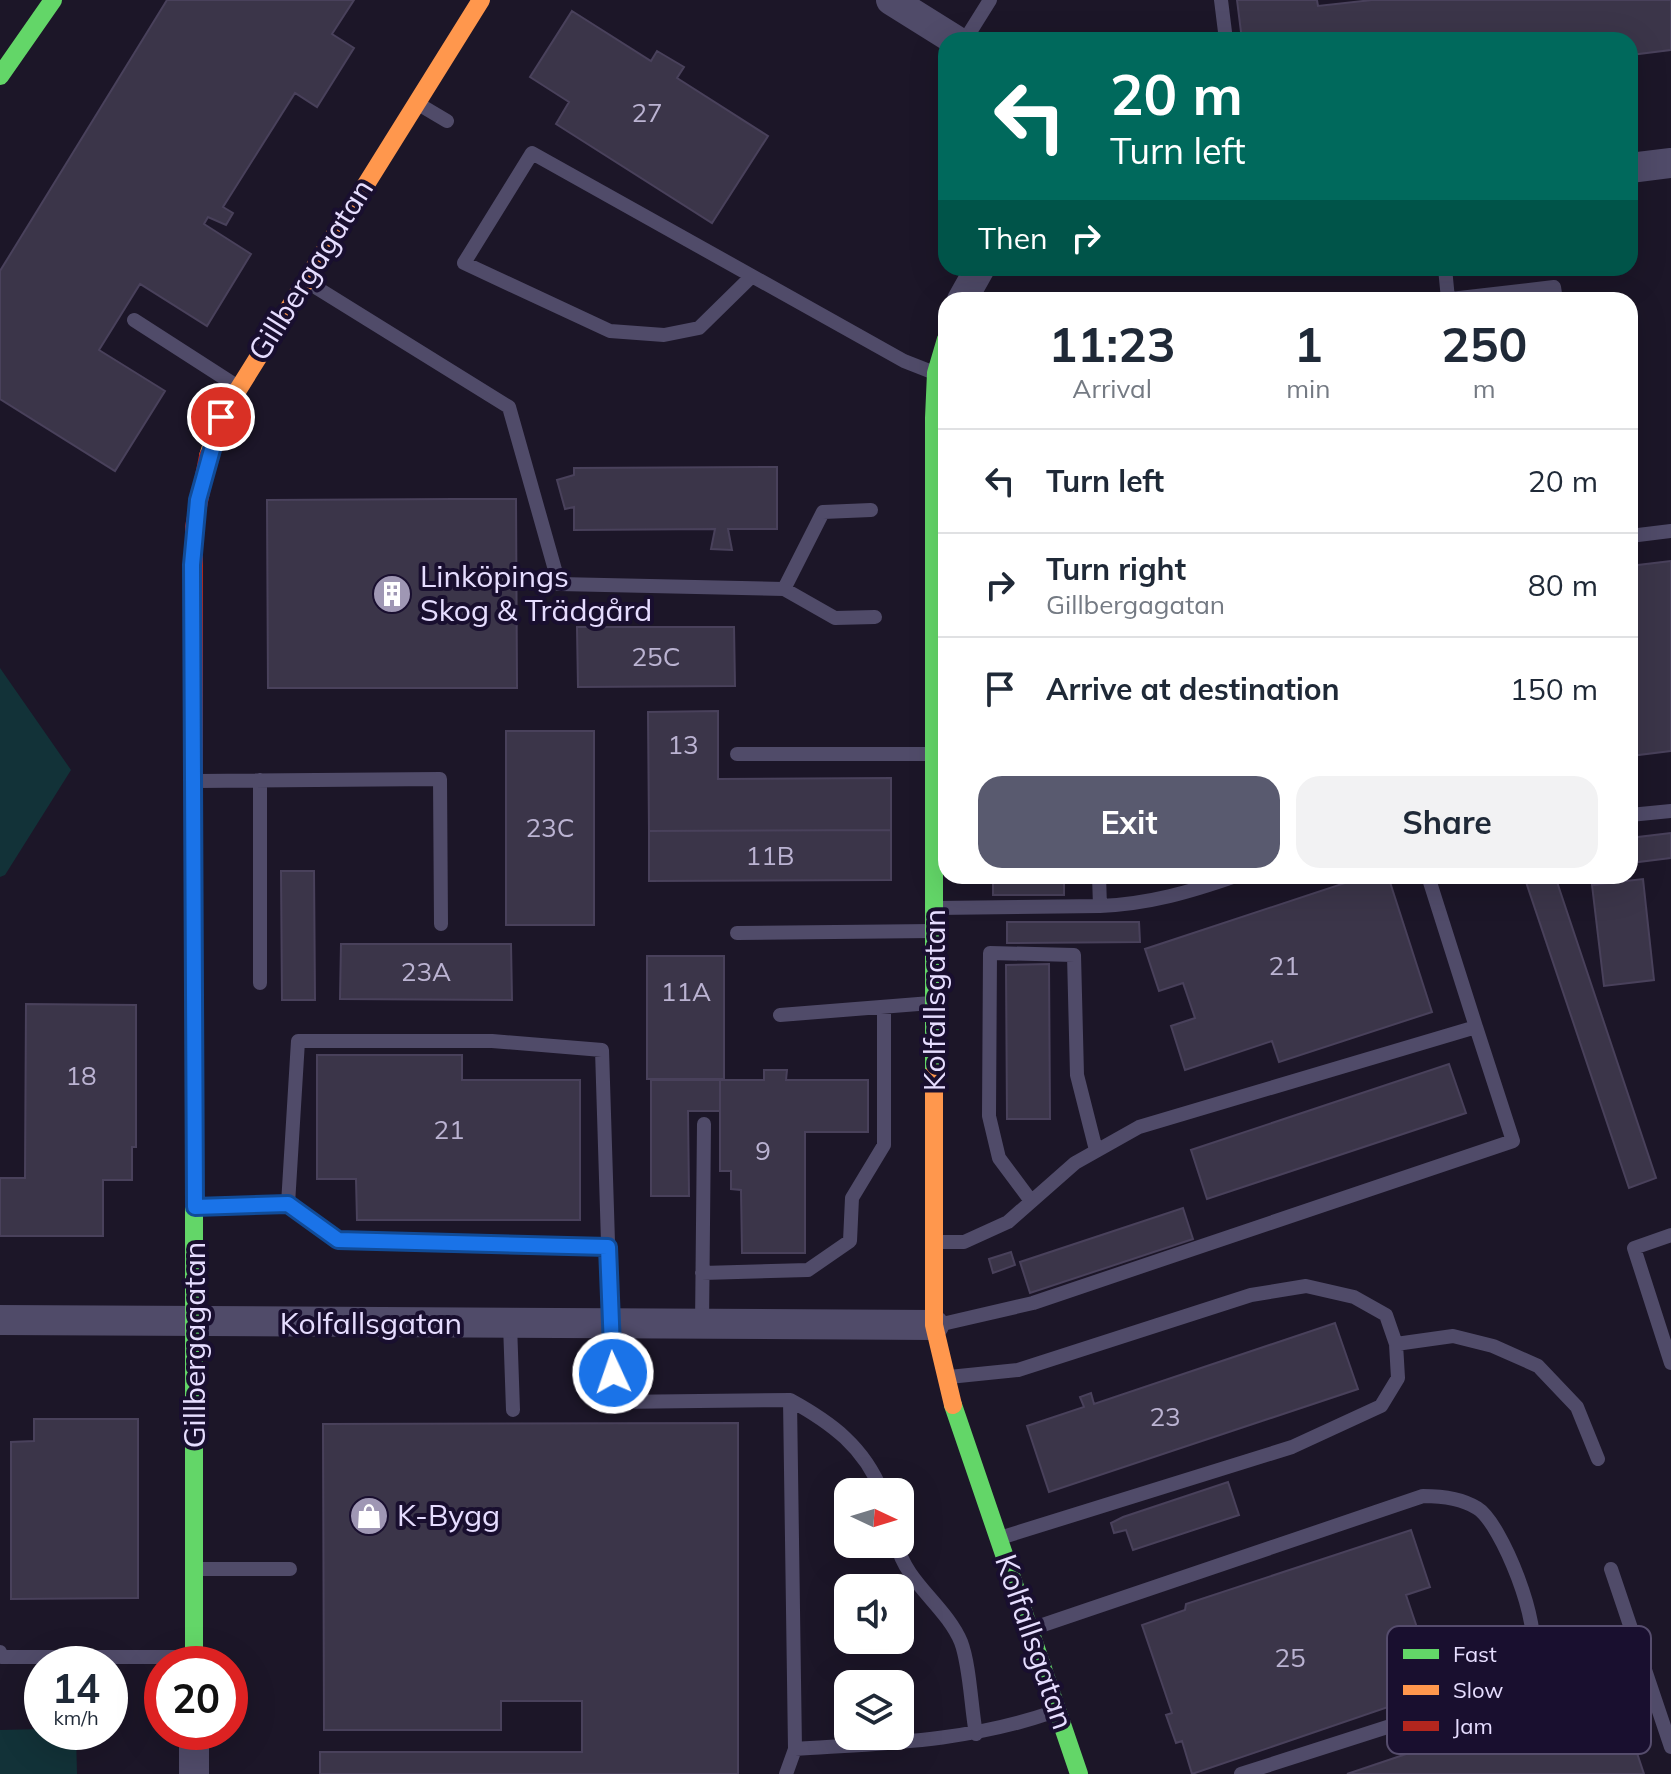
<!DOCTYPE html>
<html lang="en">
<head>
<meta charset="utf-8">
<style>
  body { margin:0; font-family:Mulish,sans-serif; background:#f2f2f3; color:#1f2937; height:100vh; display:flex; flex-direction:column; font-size:30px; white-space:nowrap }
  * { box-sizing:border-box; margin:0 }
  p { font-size:26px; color:#747a83 }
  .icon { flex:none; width:44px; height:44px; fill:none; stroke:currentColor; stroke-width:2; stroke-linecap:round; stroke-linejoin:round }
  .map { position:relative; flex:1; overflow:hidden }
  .panel { position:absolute; left:938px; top:292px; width:700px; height:592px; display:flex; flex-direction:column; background:#fff; border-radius:24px; box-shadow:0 8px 32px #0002 }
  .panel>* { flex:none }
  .guide { position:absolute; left:938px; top:32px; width:700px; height:244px; border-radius:24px; box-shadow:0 8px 32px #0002; background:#00695c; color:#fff; overflow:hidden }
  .needle { width:52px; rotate:94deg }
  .buttons { position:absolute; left:834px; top:1478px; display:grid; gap:16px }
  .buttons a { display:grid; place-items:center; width:80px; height:80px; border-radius:16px; background:#fff; box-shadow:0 8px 32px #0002; font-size:40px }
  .speed { position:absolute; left:24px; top:1646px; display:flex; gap:16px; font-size:40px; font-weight:700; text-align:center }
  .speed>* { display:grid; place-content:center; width:104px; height:104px; border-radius:50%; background:#fff; box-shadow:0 8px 32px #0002; line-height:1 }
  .speed small { font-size:20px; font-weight:400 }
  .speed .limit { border:12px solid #d22; background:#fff; color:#111 }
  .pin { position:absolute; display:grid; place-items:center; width:68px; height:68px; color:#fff; margin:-34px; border:4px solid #fff; border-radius:50%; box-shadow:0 2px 8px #0007 }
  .me { position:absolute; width:88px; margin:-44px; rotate:357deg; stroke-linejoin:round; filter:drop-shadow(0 0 6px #0008) }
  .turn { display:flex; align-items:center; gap:28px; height:168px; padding:0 40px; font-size:36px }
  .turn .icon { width:104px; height:104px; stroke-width:2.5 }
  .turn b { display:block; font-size:56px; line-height:68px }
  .then { display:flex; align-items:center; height:76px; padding:0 40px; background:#0003; gap:16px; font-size:30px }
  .eta { display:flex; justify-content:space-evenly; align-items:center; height:136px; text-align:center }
  .eta b { font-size:48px; font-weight:700; line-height:56px }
  .action { display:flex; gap:16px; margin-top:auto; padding:16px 40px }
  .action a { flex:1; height:92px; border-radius:24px; background:#595a6f; color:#fff; font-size:32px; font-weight:700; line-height:92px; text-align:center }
  .action a+a { background:#f2f2f3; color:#1f2937 }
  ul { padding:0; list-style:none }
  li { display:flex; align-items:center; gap:24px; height:104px; padding:0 40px; border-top:2px solid #e0e1e3 }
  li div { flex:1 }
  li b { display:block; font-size:30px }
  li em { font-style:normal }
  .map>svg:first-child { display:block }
</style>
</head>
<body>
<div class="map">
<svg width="1671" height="1774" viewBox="0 0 1671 1774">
  <rect width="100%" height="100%" fill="#1c1628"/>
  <path fill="#123238" d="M0 668 71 770 5 875 0 877Z
    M42 1729 76 1732 77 1774H0V1730Z"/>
  <path fill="#3b3549" stroke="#49415b" stroke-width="2" d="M167 0H354L332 34 354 48 317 107 295 93 223 207 233 213 226 225 208 217 204 224 251 254 207 326 140 284 99 350 165 391 115 471 0 399V271Z
    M1237 0H1317L1318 6 1372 0H1671V50L1630 55V40H1242Z
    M572 11 651 61 657 51 684 67 677 78 768 136 712 223 556 124 569 102 530 77Z
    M777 467V529H728L732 550 711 549 715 529 574 530V507L565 509 557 480 574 475V468Z
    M454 499H516L517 688H268L267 500Z
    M1671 561V751L1630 756V566Z
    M577 627H734L735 686 578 687Z
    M718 711V779L891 778V830L649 831 648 712Z
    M506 731H594V925H506Z
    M891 830V880L649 881V831Z
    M1671 833V858L1630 863V838Z
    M281 871H314L315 1000H282Z
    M993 876H1064V895H993Z
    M1366 876H1388L1432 1012 1279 1062 1272 1041 1185 1070 1171 1026 1195 1018 1183 983 1159 991 1145 949Z
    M1524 876H1555L1656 1178 1629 1188Z
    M1643 879 1654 980 1604 986 1592 885Z
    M1007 922H1139L1140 942 1007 943Z
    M341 944H511L512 1000 340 999Z
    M647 956H724V1079H647Z
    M1049 964 1050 1119H1007L1006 965Z
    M26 1004 136 1005V1147H132V1180H103V1236H0V1178H25Z
    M317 1055H462V1080H580V1220H357L356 1179H317Z
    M1449 1064 1466 1113 1207 1199 1191 1150Z
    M764 1070H787L786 1080H868V1132H805V1253H742L741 1190 731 1189V1171H720V1080H764Z
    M651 1080H720V1111H688L689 1196H651Z
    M1183 1208 1193 1239 1030 1293 1020 1262Z
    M1011 1252 1015 1265 993 1273 989 1259Z
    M1335 1323 1358 1389 1049 1492 1027 1426 1084 1407 1080 1397 1091 1393 1094 1404Z
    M34 1419H138V1598L11 1599V1442L34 1441Z
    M738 1423V1774H320V1752H582V1701H501V1730H324L323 1424Z
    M1228 1482 1239 1515 1133 1550 1126 1530 1114 1533 1111 1523 1123 1517Z
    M1411 1530 1430 1587 1406 1595 1438 1690 1192 1774 1182 1741 1176 1743 1166 1715 1172 1713 1142 1625 1185 1610 1186 1604Z
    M1614 1684 1644 1774H1347Z"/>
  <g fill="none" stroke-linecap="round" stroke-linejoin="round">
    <path stroke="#504b69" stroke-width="14" d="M1221 0 1226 40
      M965 40 990 0
      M420 105 447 121
      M1445 268 1448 299
      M752 276 699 328 664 335 610 331 464 263 532 153 904 361 932 372
      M309 283 509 407 559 584 784 589 835 618 875 617
      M1442 300 1554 287 1556 300
      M134 320 235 385
      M1630 536 1671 531
      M784 589 823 512 871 510
      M737 754H932
      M260 780V983
      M198 781 440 779 441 924
      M1630 815 1671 811
      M1428 876 1476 1027
      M1100 906C1149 904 1190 892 1236 876
      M936 908 1100 906 1099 876
      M737 933 933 931
      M780 1015 931 1003
      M1031 1201 999 1158 989 1116 990 953 1074 955 1077 1075 1096 1150
      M288 1204 298 1041H492L602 1050 613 1402 790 1400 795 1749C886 1743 966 1742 1053 1712
      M196 1207 288 1204 338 1240 608 1247
      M1671 1235 1634 1248 1671 1363
      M702 1273 808 1270 850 1241 852 1198 884 1145V1007
      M510 1324 513 1410
      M702 1325 704 1124
      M938 1325 1033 1303 1513 1141 1476 1027 1139 1127 1075 1163 1008 1222 964 1242H939
      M1396 1344 1453 1336 1493 1346 1538 1366 1577 1407 1598 1459
      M949 1377 1018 1370 1251 1295 1306 1286 1354 1297 1386 1315 1396 1344 1398 1378 1381 1406 1292 1447 1003 1537
      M790 1400C832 1423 864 1447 882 1492
      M897 1544C905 1582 946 1606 961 1642 970 1666 971 1707 976 1734
      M199 1569H290
      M1611 1569 1671 1747
      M1034 1628 1423 1496C1442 1496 1461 1498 1477 1508 1502 1523 1543 1629 1531 1655 1523 1673 1499 1685 1484 1696L1241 1774
      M0 1652 2 1657H189
      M786 1774 795 1749"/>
    <path stroke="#504b69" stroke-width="30" d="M891 0 955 40
      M1630 168 1671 163
      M962 300 980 268
      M0 1320 934 1325
      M194 1732V1774"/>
    <path stroke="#63d668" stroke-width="18" d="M0 76 53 0
      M194 919V1664
      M934 1073V418L936 373 946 339
      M953 1405 1079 1774"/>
    <path stroke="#ff974d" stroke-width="18" d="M208 456 221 417 481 0
      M934 1073V1325L953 1405"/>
    <path stroke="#b3261e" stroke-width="18" d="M194 919V527L208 456"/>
  </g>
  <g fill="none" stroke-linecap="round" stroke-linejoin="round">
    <g stroke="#114b97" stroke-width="20">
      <path id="route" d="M221 417 198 500 192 565 195 1207 288 1204 338 1240 608 1247 613 1373"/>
    </g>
    <use href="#route" stroke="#1a73e8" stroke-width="14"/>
  </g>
  <defs>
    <g id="building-disc" transform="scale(2)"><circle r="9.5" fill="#9f97b4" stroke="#190f2f"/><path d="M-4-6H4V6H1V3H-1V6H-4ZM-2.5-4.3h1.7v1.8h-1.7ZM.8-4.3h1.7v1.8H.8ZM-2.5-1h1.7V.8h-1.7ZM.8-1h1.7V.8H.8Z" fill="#fff"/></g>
    <g id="shop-disc" transform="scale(2)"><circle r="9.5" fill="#9f97b4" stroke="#190f2f"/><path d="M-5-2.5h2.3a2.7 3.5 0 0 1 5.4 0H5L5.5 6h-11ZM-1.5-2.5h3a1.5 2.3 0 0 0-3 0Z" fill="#fff"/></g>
  </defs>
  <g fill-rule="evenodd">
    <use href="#building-disc" x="392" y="594"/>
    <use href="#shop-disc" x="369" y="1516"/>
  </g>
  <g text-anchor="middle" stroke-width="8" stroke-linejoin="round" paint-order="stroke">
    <g font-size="26" fill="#bbb3d2">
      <text x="647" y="122">27</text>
      <text x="656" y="666">25C</text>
      <text x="683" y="754">13</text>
      <text x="550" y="837">23C</text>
      <text x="770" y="865">11B</text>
      <text x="1284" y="975">21</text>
      <text x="426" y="981">23A</text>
      <text x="686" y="1001">11A</text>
      <text x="81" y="1085">18</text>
      <text x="449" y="1139">21</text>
      <text x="763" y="1160">9</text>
      <text x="1165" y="1426">23</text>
      <text x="1290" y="1667">25</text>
    </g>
    <g font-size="30" fill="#e6ddff" stroke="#190f2f">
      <text transform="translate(311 270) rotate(-58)" y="10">Gillbergagatan</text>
      <text transform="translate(935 1000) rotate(-90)" y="10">Kolfallsgatan</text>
      <text x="371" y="1334">Kolfallsgatan</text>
      <text transform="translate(195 1345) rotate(-90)" y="10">Gillbergagatan</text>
      <text transform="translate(1034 1642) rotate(71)" y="10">Kolfallsgatan</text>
    </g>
    <g font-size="30" fill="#e6ddff" stroke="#190f2f" text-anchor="start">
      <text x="420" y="587">Linköpings<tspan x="420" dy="34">Skog &amp; Trädgård</tspan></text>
      <text x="397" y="1526">K-Bygg</text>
    </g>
  </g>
  <rect x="1387" y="1626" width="264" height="128" rx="12" fill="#190f2f" stroke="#564d6d" stroke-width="2"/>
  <rect x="1403" y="1649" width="36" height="10" fill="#63d668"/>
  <rect x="1403" y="1685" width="36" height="10" fill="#ff974d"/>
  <rect x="1403" y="1721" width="36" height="10" fill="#b3261e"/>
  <g font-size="22" fill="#e6ddff">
    <text x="1453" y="1662">Fast</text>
    <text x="1453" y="1698">Slow</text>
    <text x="1453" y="1734">Jam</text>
  </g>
</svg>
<div class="buttons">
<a><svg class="needle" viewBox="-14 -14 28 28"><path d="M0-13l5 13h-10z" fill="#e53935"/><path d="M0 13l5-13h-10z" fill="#747a83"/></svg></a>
<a><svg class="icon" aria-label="sound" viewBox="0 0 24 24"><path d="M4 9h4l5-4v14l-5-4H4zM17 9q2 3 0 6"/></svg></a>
<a><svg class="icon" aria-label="layers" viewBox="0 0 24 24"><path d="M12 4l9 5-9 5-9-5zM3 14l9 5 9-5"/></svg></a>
</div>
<div class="speed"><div>14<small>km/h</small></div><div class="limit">20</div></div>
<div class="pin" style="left:221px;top:417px;background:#d93025"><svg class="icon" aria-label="arrive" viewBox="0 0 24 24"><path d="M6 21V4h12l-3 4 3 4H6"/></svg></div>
<svg class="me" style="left:613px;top:1373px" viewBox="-20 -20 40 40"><circle r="17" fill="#1a73e8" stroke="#fff" stroke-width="3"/><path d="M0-11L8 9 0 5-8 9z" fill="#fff"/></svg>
<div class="guide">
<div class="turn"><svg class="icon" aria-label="left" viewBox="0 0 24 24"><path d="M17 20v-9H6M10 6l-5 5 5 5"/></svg><div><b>20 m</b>Turn left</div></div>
<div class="then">Then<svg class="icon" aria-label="right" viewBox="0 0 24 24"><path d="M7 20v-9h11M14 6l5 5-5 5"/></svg></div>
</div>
<section class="panel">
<div class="eta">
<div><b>11:23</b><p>Arrival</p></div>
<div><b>1</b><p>min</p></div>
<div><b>250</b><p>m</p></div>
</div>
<ul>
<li><svg class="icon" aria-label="left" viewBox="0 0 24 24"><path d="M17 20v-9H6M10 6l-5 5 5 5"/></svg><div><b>Turn left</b></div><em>20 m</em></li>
<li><svg class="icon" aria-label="right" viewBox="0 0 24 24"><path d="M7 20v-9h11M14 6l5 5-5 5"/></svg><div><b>Turn right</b><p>Gillbergagatan</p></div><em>80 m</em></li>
<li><svg class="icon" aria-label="arrive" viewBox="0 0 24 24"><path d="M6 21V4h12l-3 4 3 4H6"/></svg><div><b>Arrive at destination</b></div><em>150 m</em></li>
</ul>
<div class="action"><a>Exit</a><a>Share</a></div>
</section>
</div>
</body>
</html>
